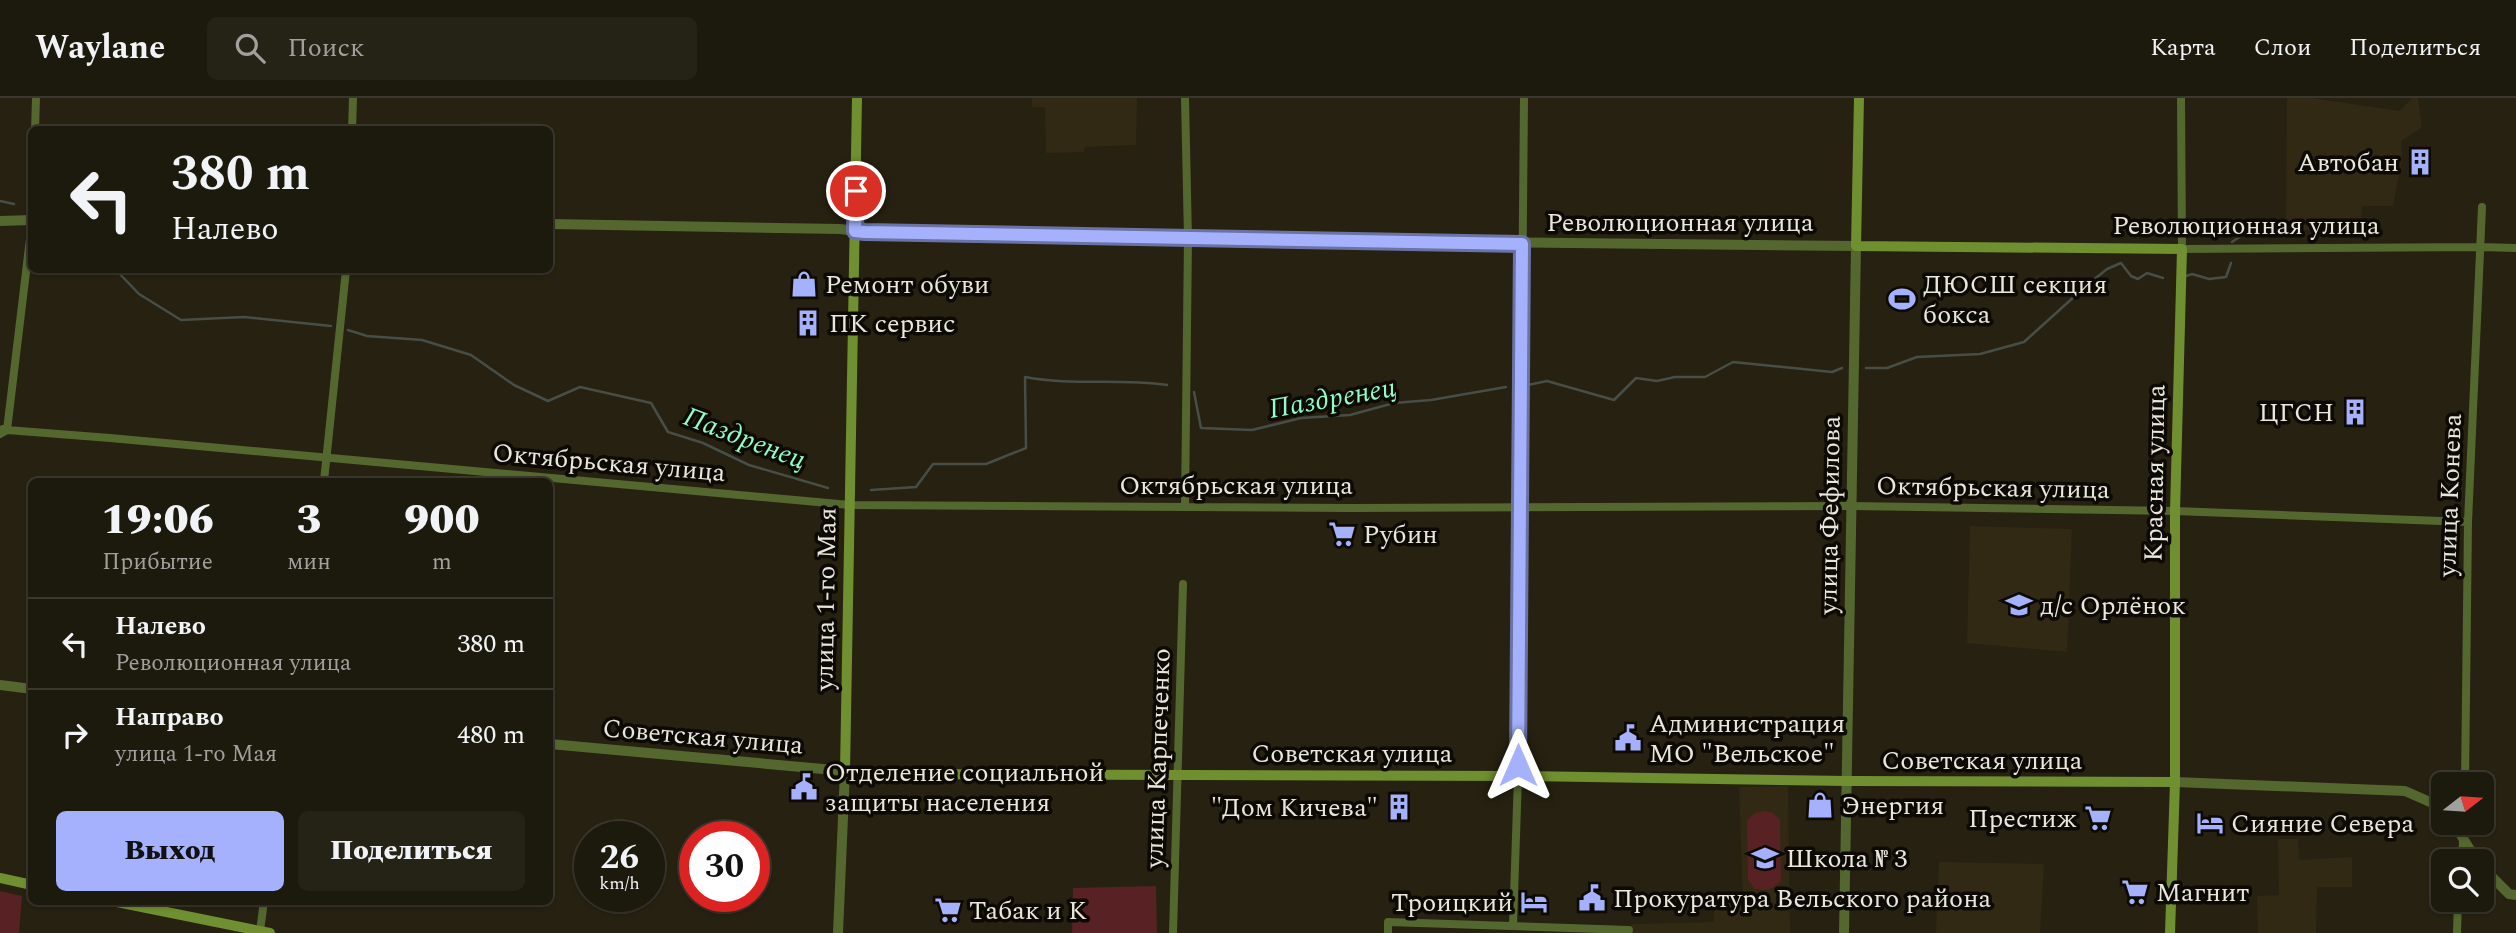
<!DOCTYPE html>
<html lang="ru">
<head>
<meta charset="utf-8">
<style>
  body { margin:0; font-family:Spectral,serif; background:#252216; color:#f1f3f6; height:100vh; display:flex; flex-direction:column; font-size:26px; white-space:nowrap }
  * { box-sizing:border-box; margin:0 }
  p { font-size:23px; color:#a0a09d }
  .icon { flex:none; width:38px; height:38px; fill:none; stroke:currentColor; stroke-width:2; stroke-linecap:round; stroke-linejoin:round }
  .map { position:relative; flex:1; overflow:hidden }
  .sheet { position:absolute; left:28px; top:380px; width:525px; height:427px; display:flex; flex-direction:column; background:#1c190d; border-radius:10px; box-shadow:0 2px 5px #0004,0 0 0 2px #3a382e }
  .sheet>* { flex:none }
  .hud { position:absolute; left:28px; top:28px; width:525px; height:147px; border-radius:10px; box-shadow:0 2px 5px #0004,0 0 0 2px #3a382e; background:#1c190d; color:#f1f3f6; overflow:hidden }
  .needle { width:46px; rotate:73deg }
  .buttons { position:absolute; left:2431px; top:674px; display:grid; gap:14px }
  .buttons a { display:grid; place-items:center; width:63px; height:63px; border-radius:10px; background:#1c190d; box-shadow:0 2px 5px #0004,0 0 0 2px #3a382e; font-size:35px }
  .speed { position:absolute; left:574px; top:723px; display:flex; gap:14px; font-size:35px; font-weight:700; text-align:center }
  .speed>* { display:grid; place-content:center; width:91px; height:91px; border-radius:50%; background:#1c190d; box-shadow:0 2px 5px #0004,0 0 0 2px #3a382e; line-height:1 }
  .speed small { font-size:18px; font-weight:400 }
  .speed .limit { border:10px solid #d22; background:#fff; color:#111 }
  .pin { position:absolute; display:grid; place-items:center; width:60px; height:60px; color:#fff; margin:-30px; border:4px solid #fff; border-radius:50%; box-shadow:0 2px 7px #0007 }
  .me { position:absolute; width:77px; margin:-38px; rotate:0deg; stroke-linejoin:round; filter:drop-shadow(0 0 5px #0008) }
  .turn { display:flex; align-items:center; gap:24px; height:147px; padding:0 28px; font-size:32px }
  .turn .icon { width:91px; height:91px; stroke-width:2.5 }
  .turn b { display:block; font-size:49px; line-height:60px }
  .eta { display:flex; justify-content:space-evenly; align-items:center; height:119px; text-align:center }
  .eta b { font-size:42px; font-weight:800; line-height:49px }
  .button { display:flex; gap:14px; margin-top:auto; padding:14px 28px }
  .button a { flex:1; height:80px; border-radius:10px; background:#a5b1fc; color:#111; font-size:28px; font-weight:800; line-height:80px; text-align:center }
  .button a+a { background:#252216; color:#f1f3f6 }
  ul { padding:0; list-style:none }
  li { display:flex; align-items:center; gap:21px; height:91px; padding:0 28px; border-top:2px solid #3a382e }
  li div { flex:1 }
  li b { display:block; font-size:26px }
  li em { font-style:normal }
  header { display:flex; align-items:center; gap:42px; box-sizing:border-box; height:98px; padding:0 35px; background:#1c190d; border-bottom:2px solid #3a382e }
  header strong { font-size:33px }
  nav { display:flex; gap:38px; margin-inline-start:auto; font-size:24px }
  .search { width:490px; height:63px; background:#252216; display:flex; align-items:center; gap:18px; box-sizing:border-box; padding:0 24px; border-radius:10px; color:#a0a09d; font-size:26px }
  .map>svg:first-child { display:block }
</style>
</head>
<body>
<header>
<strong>Waylane</strong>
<div class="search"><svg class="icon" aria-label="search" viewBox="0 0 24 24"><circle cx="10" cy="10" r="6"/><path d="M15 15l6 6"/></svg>Поиск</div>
<nav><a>Карта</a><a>Слои</a><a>Поделиться</a></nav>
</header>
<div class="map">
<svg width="2516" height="835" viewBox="0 0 2516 835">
  <rect width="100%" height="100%" fill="#262111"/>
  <path fill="#312913" d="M1032 0H1137L1136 47 1085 49 1084 54 1046 55 1045 9H1032Z
    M2287 0H2311L2400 13 2412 0H2418L2422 29 2401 43 2402 61 2393 108H2362L2361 132H2301V127H2286Z
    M480 25H539V31H480Z
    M1970 428 2072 431 2067 554 1967 545Z
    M1788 688 1790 835H1631V826L1714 824V806L1743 805 1739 689Z
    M2278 741H2298L2299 762 2352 759V789H2317L2316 835H2258L2257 798 2279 797Z
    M1939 764 2044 766 2040 835H1936Z"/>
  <path fill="#582123" d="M1764 713 1773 715 1780 722 1781 782C1773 792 1768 793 1755 791L1748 782 1747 722 1755 715Z
    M1156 788 1157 835H1072L1073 790Z
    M0 793 22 798 19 835H0Z"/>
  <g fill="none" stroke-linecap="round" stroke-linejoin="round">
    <path stroke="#474e47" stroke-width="2.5" d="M0 103 14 106
      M2232 144 2248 133 2278 127
      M116 172 139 196 181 222 244 219 331 228
      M2186 178 2192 176 2209 181 2226 179 2231 165
      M348 232 367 238 422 242 471 257 514 287 548 303 580 289 651 305 668 334 703 345 749 367 828 390
      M1866 270H1887L1917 259 1980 256 2024 244 2086 188 2107 171 2121 165 2131 178 2138 181 2147 175 2163 180
      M1528 287 1547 283 1614 302 1636 280 1657 283 1675 279H1705L1733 264 1832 274 1842 270
      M1194 294 1201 330 1252 332 1301 320 1350 317 1394 305 1431 302 1506 289
      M871 392 916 389 933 366H986L1026 350 1025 279C1072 288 1119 280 1167 287"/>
    <path stroke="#53672f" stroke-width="8" d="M2181 0 2182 151 2480 149 2516 150
      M35 32 36 0
      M352 32 353 0
      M3 331 7 332 32 124
      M0 336 7 332 110 340 850 407 1352 410 1851 408 2175 413 2468 424
      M324 383 346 172
      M1185 408 1188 141 1185 0
      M2465 686 2468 424 2482 109
      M2430 704 2443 700
      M2462 763 2464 724
      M1513 828 1518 678 1524 0
      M260 833 264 803
      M1173 835 1183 486
      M1388 835V824L1629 832
      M2457 835 2458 802"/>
    <path stroke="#53672f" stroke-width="10" d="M0 123 32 122
      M550 126 840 131 865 134 1188 141 1856 148 1844 835
      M0 587 32 591
      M550 646 845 673 838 835
      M2175 684 2405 693 2430 704 2443 713
      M2453 724 2477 763
      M2482 769 2509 796 2516 797"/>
    <path stroke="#708f30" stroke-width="10" d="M857 0 845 673 877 676 1518 678 1848 683 2175 684
      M1859 0 1856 148 2182 151 2175 413V684L2170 835
      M0 780 32 787
      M112 803 270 835"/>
  </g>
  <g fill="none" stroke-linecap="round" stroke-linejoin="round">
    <g stroke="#6b73a4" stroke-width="18">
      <path id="route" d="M856 93 855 133 865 134 1522 146 1518 667"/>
    </g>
    <use href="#route" stroke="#a5b1fc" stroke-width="12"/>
  </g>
  <defs>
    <g id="building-bare" transform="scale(2.1)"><path d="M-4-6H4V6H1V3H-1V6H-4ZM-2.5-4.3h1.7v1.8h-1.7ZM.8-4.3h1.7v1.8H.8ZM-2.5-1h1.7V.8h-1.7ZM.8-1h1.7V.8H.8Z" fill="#a5b1fc" stroke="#0d0a05" stroke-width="2.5" paint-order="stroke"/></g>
    <g id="shop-bare" transform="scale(2.1)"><path d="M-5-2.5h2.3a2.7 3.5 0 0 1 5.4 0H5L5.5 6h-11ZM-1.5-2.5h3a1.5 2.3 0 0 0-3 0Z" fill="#a5b1fc" stroke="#0d0a05" stroke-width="2.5" paint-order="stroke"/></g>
    <g id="stadium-bare" transform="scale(2.1)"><path d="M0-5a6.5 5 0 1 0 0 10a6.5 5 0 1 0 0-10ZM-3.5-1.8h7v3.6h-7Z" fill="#a5b1fc" stroke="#0d0a05" stroke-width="2.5" paint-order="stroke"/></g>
    <g id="supermarket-bare" transform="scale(2.1)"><path d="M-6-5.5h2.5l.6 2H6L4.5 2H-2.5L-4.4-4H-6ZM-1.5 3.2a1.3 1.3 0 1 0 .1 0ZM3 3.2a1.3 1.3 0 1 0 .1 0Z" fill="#a5b1fc" stroke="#0d0a05" stroke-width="2.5" paint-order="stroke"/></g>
    <g id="school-bare" transform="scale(2.1)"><path d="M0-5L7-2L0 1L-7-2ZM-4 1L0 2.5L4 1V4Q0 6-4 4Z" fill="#a5b1fc" stroke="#0d0a05" stroke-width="2.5" paint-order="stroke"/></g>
    <g id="civic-bare" transform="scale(2.1)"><path d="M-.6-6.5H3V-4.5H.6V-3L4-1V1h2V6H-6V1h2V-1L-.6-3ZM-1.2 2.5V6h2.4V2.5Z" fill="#a5b1fc" stroke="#0d0a05" stroke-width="2.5" paint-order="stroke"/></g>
    <g id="hotel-bare" transform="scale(2.1)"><path d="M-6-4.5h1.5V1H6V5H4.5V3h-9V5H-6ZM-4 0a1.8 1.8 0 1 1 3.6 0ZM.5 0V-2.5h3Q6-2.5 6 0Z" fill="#a5b1fc" stroke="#0d0a05" stroke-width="2.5" paint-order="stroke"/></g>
  </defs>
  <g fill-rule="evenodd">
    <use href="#building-bare" x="2420" y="64"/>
    <use href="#shop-bare" x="804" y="186"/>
    <use href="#stadium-bare" x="1902" y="201"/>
    <use href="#building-bare" x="808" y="225"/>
    <use href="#building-bare" x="2355" y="314"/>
    <use href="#supermarket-bare" x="1342" y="436"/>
    <use href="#school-bare" x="2019" y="507"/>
    <use href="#civic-bare" x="1628" y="640"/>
    <use href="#civic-bare" x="804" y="689"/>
    <use href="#shop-bare" x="1820" y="707"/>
    <use href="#building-bare" x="1399" y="709"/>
    <use href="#supermarket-bare" x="2098" y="720"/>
    <use href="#hotel-bare" x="2210" y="725"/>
    <use href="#school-bare" x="1765" y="760"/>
    <use href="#supermarket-bare" x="2135" y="794"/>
    <use href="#civic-bare" x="1592" y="800"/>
    <use href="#hotel-bare" x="1534" y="804"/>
    <use href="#supermarket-bare" x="948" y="812"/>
  </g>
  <g text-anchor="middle" stroke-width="7" stroke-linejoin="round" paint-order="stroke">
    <g font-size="26" fill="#e9e6dc" stroke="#0d0a05" text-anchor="start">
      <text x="2399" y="73" text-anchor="end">Автобан</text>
      <text x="825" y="195">Ремонт обуви</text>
      <text x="1923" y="195">ДЮСШ секция<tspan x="1923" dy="30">бокса</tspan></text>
      <text x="829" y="234">ПК сервис</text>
      <text x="2334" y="323" text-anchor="end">ЦГСН</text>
      <text x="1363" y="445">Рубин</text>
      <text x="2040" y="516">д/с Орлёнок</text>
      <text x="1649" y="634">Администрация<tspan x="1649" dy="30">МО "Вельское"</tspan></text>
      <text x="825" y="683">Отделение социальной<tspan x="825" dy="30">защиты населения</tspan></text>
      <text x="1841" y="716">Энергия</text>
      <text x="1378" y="718" text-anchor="end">"Дом Кичева"</text>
      <text x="2077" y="729" text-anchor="end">Престиж</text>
      <text x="2231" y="734">Сияние Севера</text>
      <text x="1786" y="769">Школа № 3</text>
      <text x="2156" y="803">Магнит</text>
      <text x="1613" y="809">Прокуратура Вельского района</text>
      <text x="1513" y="813" text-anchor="end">Троицкий</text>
      <text x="969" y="821">Табак и К</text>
    </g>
    <g font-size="26" fill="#e9e6dc" stroke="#0d0a05">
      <text x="1680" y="133">Революционная улица</text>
      <text x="2246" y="136">Революционная улица</text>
      <text transform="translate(609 364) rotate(5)" y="9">Октябрьская улица</text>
      <text transform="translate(2154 375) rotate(-89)" y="9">Красная улица</text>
      <text x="1236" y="396">Октябрьская улица</text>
      <text transform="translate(1993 389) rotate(1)" y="9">Октябрьская улица</text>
      <text transform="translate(2449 397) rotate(-88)" y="9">улица Конева</text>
      <text transform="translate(1829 417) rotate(-89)" y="9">улица Фефилова</text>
      <text transform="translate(825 501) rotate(-89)" y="9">улица 1-го Мая</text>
      <text transform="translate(703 638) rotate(5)" y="9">Советская улица</text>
      <text x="1352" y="664">Советская улица</text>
      <text transform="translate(1157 660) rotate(-88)" y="9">улица Карпеченко</text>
      <text x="1982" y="671">Советская улица</text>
    </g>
    <g font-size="28" font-style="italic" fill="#92fcc6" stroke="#0d0a05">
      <text transform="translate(1332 299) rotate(-10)" y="10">Паздренец</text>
      <text transform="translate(745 339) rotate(21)" y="10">Паздренец</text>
    </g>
  </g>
</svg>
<div class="buttons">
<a><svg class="needle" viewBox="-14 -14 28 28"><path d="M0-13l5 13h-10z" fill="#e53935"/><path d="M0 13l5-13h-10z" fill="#a0a09d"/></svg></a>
<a><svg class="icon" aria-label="search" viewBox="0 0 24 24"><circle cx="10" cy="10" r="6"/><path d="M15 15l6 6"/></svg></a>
</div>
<div class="speed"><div>26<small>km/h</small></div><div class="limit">30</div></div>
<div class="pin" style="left:856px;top:93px;background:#d93025"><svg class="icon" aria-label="arrive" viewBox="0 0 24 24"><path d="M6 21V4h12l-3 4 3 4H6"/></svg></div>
<svg class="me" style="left:1518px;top:667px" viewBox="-20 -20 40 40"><path d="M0-17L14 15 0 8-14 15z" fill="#a5b1fc" stroke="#fff" stroke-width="4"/></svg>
<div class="hud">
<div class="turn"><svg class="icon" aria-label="left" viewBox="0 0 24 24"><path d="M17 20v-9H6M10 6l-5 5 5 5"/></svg><div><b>380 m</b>Налево</div></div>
</div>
<section class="sheet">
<div class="eta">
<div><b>19:06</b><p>Прибытие</p></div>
<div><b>3</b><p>мин</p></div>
<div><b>900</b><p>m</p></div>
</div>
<ul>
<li><svg class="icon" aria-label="left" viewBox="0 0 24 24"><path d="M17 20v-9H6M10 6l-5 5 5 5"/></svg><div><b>Налево</b><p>Революционная улица</p></div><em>380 m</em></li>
<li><svg class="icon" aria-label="right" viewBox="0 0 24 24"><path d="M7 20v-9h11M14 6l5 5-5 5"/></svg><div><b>Направо</b><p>улица 1-го Мая</p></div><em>480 m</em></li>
</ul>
<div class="button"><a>Выход</a><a>Поделиться</a></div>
</section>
</div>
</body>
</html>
